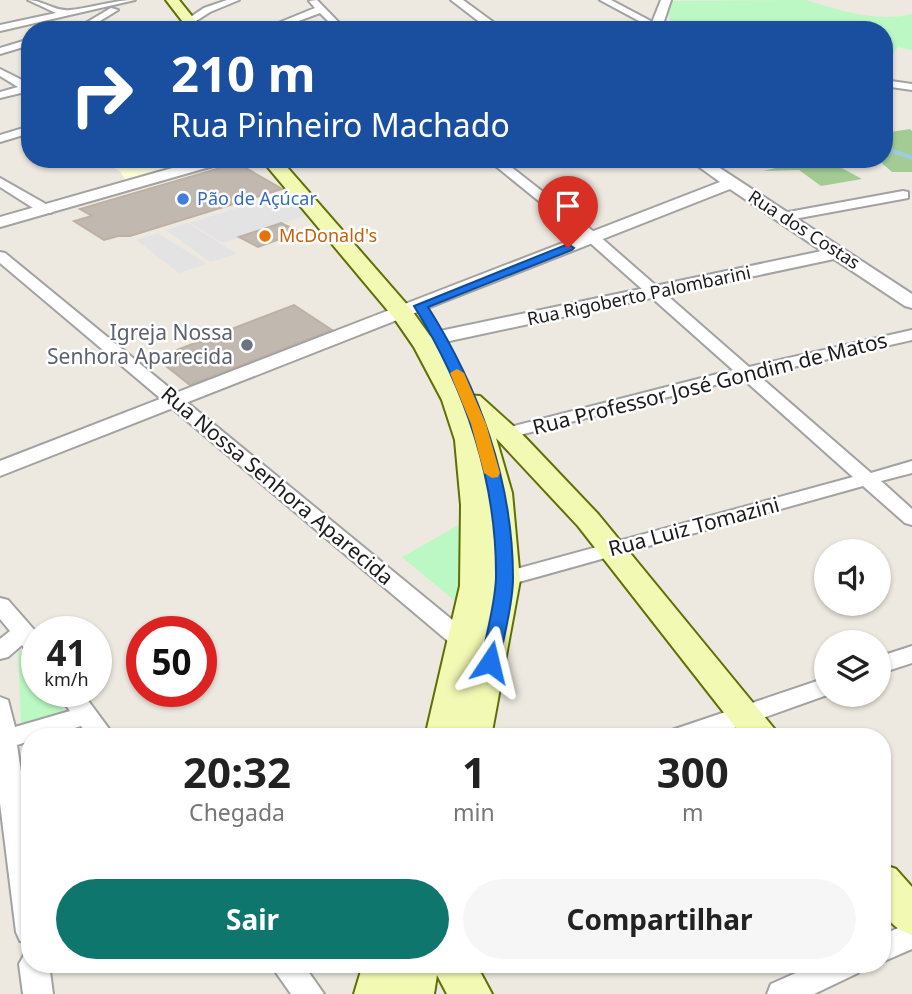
<!DOCTYPE html>
<html lang="pt">
<head>
<meta charset="utf-8">
<style>
  body { margin:0; font-family:"Noto Sans",sans-serif; background:#f6f6f6; color:#222; height:100vh; display:flex; flex-direction:column; font-size:26px; white-space:nowrap }
  * { box-sizing:border-box; margin:0 }
  p { font-size:23px; color:#767676 }
  .icon { flex:none; width:38px; height:38px; fill:none; stroke:currentColor; stroke-width:2; stroke-linecap:round; stroke-linejoin:round }
  .map { position:relative; flex:1; overflow:hidden }
  .panel { position:absolute; left:21px; top:728px; width:870px; height:245px; display:flex; flex-direction:column; background:#fff; border-radius:28px; box-shadow:0 2px 5px #0004 }
  .panel>* { flex:none }
  .hud { position:absolute; left:21px; top:21px; width:872px; height:147px; border-radius:28px; box-shadow:0 2px 5px #0004; background:#1a4fa0; color:#fff; overflow:hidden }
  .fabs { position:absolute; left:814px; top:539px; display:grid; gap:14px }
  .fabs a { display:grid; place-items:center; width:77px; height:77px; border-radius:50%; background:#fff; box-shadow:0 2px 5px #0004; font-size:35px }
  .speed { position:absolute; left:21px; top:616px; display:flex; gap:14px; font-size:35px; font-weight:700; text-align:center }
  .speed>* { display:grid; place-content:center; width:91px; height:91px; border-radius:50%; background:#fff; box-shadow:0 2px 5px #0004; line-height:1 }
  .speed small { font-size:18px; font-weight:400 }
  .speed .limit { border:10px solid #d22; background:#fff; color:#111 }
  .pin { position:absolute; display:grid; place-items:center; width:60px; height:60px; color:#fff; margin:-72px -30px; border-radius:50% 50% 50% 0; rotate:-45deg; box-shadow:0 0 7px #0007 }
  .pin .icon { rotate:45deg }
  .me { position:absolute; width:77px; margin:-38px; rotate:10deg; stroke-linejoin:round; filter:drop-shadow(0 0 5px #0008) }
  .turn { display:flex; align-items:center; gap:24px; height:147px; padding:0 35px; font-size:32px }
  .turn .icon { width:91px; height:91px; stroke-width:2.5 }
  .turn b { display:block; font-size:49px; line-height:60px }
  .eta { display:flex; justify-content:space-evenly; align-items:center; height:119px; text-align:center }
  .eta b { font-size:42px; font-weight:700; line-height:49px }
  .action { display:flex; gap:14px; margin-top:auto; padding:14px 35px }
  .action a { flex:1; height:80px; border-radius:42px; background:#0f766e; color:#fff; font-size:28px; font-weight:700; line-height:80px; text-align:center }
  .action a+a { background:#f6f6f6; color:#222 }
  .map>svg:first-child { display:block }
</style>
</head>
<body>
<div class="map">
<svg width="912" height="994" viewBox="0 0 912 994">
  <rect width="100%" height="100%" fill="#ede9e0"/>
  <path fill="#fdffd8" d="M33 159H204L126 181 120 171 103 163 57 168 41 165Z"/>
  <path fill="#a3cc95" d="M910 129 912 131V172H892L877 159H884V133Z
    M813 159H839L829 161 862 179 821 186 799 170 763 171Z"/>
  <path fill="#bcf8c3" d="M806 0C839 10 878 23 912 14V50L898 47 884 66V30H672L666 1Z
    M464 522 461 606 402 557Z
    M18 648 37 674V691H50L65 712 21 724Z"/>
  <path fill="#e3e3e3" d="M300 198 314 213 223 243 190 223 248 204Z
    M188 223 237 254 210 262 166 230Z
    M158 233 207 264 179 273 136 240Z"/>
  <g fill="none" stroke-linecap="round" stroke-linejoin="round">
    <path stroke="#a0cbdb" stroke-width="4.5" d="M884 148 912 158"/>
  </g>
  <path fill="#c1b8b0" stroke="#beb0a3" stroke-width="2" d="M237 163 282 189 130 236H118L104 240 74 221 92 216 80 209Z
    M281 223 299 232 258 247 239 237Z
    M294 305 332 330 190 385 156 358Z"/>
  <g fill="none" stroke-linecap="round" stroke-linejoin="round">
    <g stroke="#a2a2a2" stroke-width="4">
      <path id="minor" d="M28 0C42 0 56 12 70 10 92 8 113 0 135 0L0 31V25L56 13Z
        M227 0H239L210 12 182 30H171L204 8Z
        M317 0 346 30H337L320 13 274 30H261L315 8 309 1Z
        M600 0H611L662 27 654 29Z
        M111 8 118 10 85 30H74Z
        M30 39V45L0 54V48Z
        M0 69 30 84V93L25 92 0 98V92L18 87 0 76Z
        M884 80 912 84V90L884 86Z
        M30 126V133L0 142V135Z
        M487 159H501L598 235 749 367 912 330V340L758 375 871 473 912 461V473L881 481 912 509V525L905 523 863 486 494 589 487 587 483 582 487 577 853 477 742 378 508 438 502 437 499 433 502 429 733 370 588 241Z
        M0 178 51 207 53 210 51 213H41L0 187Z
        M903 191 908 192V198L783 221 776 217 783 213Z
        M0 252 5 253 478 641 481 647 478 653 470 655 462 653 0 263Z
        M0 598 8 600 37 633V656L29 654 22 645 8 657 0 659V639L10 631 0 619Z
        M912 646V663L878 674V657Z
        M826 678 827 695 709 737H669L672 730Z
        M56 691H81L115 737H89L81 726 45 737H30V741L17 745 30 831V945L20 941 16 932 0 803V697L8 700 15 727 70 711Z
        M912 922V949L882 962V935Z
        M30 952V964H49L53 994H23L19 964 24 955Z
        M270 964H303L324 994H291Z
        M816 964H863L858 973 814 994H767L771 984Z"/>
    </g>
    <g stroke="#a2a2a2" stroke-width="4">
      <path id="tertiary" d="M451 0H463L504 30H490Z
        M661 0H671L661 30H649Z
        M204 159H229L227 162 0 227V217Z
        M688 159H706L912 294V308L905 306 834 259 440 343 433 341 430 337 433 333 440 331 822 251 730 189 0 476V461L720 182Z"/>
    </g>
    <g stroke="#5f6f05" stroke-width="4">
      <path id="secondary" d="M166 0H179L203 30H189Z
        M261 159H280L410 308 438 347 464 395 480 396 521 433 598 514 781 737H743L578 526 496 438 512 493 520 580 491 737H425L460 586 461 505 455 440 442 400 414 347 394 318ZM472 416 484 427 477 428Z
        M882 864 896 869 912 887V935C875 922 882 897 882 864Z
        M363 964H476L492 994H447L437 975 434 994H354Z"/>
    </g>
    <use href="#minor" fill="#fff" fill-rule="evenodd"/>
    <use href="#tertiary" fill="#fff" fill-rule="evenodd"/>
    <use href="#secondary" fill="#f2f9b3" fill-rule="evenodd"/>
  </g>
  <path fill="#1a73e8" stroke="#114b97" stroke-width="2" d="M568 244 574 248 572 250 428 307C479 388 513 481 513 578 513 605 504 635 499 662L497 667H483L481 662C486 635 495 605 496 578 497 481 465 388 414 306Z"/>
  <path fill="#f59e0b" d="M457 369 464 373 486 424 500 473 498 477 492 478 484 473 471 424 450 373Z"/>
  <circle fill="#3f7fe0" stroke="#fff" stroke-width="2.5" cx="183" cy="199" r="7"/>
  <circle fill="#e8710a" stroke="#fff" stroke-width="2.5" cx="265" cy="236" r="7"/>
  <circle fill="#6b7280" stroke="#fff" stroke-width="2.5" cx="247" cy="345" r="7"/>
  <g text-anchor="middle" stroke-width="5" stroke-linejoin="round" paint-order="stroke">
    <g font-size="18" fill="#366cbe" stroke="#fff" text-anchor="start">
      <text x="197" y="205">Pão de Açúcar</text>
    </g>
    <g font-size="18" fill="#1b1b1b" stroke="#fff">
      <text transform="translate(804 230) rotate(33)" y="6">Rua dos Costas</text>
      <text transform="translate(639 296) rotate(-12)" y="6">Rua Rigoberto Palombarini</text>
    </g>
    <g font-size="18" fill="#c56008" stroke="#fff" text-anchor="start">
      <text x="279" y="242">McDonald's</text>
    </g>
    <g font-size="21" fill="#5b616d" stroke="#fff" text-anchor="end">
      <text x="233" y="340">Igreja Nossa<tspan x="233" dy="24">Senhora Aparecida</tspan></text>
    </g>
    <g font-size="21" fill="#1b1b1b" stroke="#fff">
      <text transform="translate(710 384) rotate(-14)" y="7">Rua Professor José Gondim de Matos</text>
      <text transform="translate(277 486) rotate(40)" y="7">Rua Nossa Senhora Aparecida</text>
      <text transform="translate(694 527) rotate(-15)" y="7">Rua Luiz Tomazini</text>
    </g>
  </g>
</svg>
<div class="fabs">
<a><svg class="icon" aria-label="sound" viewBox="0 0 24 24"><path d="M4 9h4l5-4v14l-5-4H4zM17 9q2 3 0 6"/></svg></a>
<a><svg class="icon" aria-label="layers" viewBox="0 0 24 24"><path d="M12 4l9 5-9 5-9-5zM3 14l9 5 9-5"/></svg></a>
</div>
<div class="speed"><div>41<small>km/h</small></div><div class="limit">50</div></div>
<div class="pin" style="left:568px;top:248px;background:#d93025"><svg class="icon" aria-label="arrive" viewBox="0 0 24 24"><path d="M6 21V4h12l-3 4 3 4H6"/></svg></div>
<svg class="me" style="left:490px;top:662px" viewBox="-20 -20 40 40"><path d="M0-17L14 15 0 8-14 15z" fill="#1a73e8" stroke="#fff" stroke-width="4"/></svg>
<div class="hud">
<div class="turn"><svg class="icon" aria-label="right" viewBox="0 0 24 24"><path d="M7 20v-9h11M14 6l5 5-5 5"/></svg><div><b>210 m</b>Rua Pinheiro Machado</div></div>
</div>
<section class="panel">
<div class="eta">
<div><b>20:32</b><p>Chegada</p></div>
<div><b>1</b><p>min</p></div>
<div><b>300</b><p>m</p></div>
</div>
<div class="action"><a>Sair</a><a>Compartilhar</a></div>
</section>
</div>
</body>
</html>
